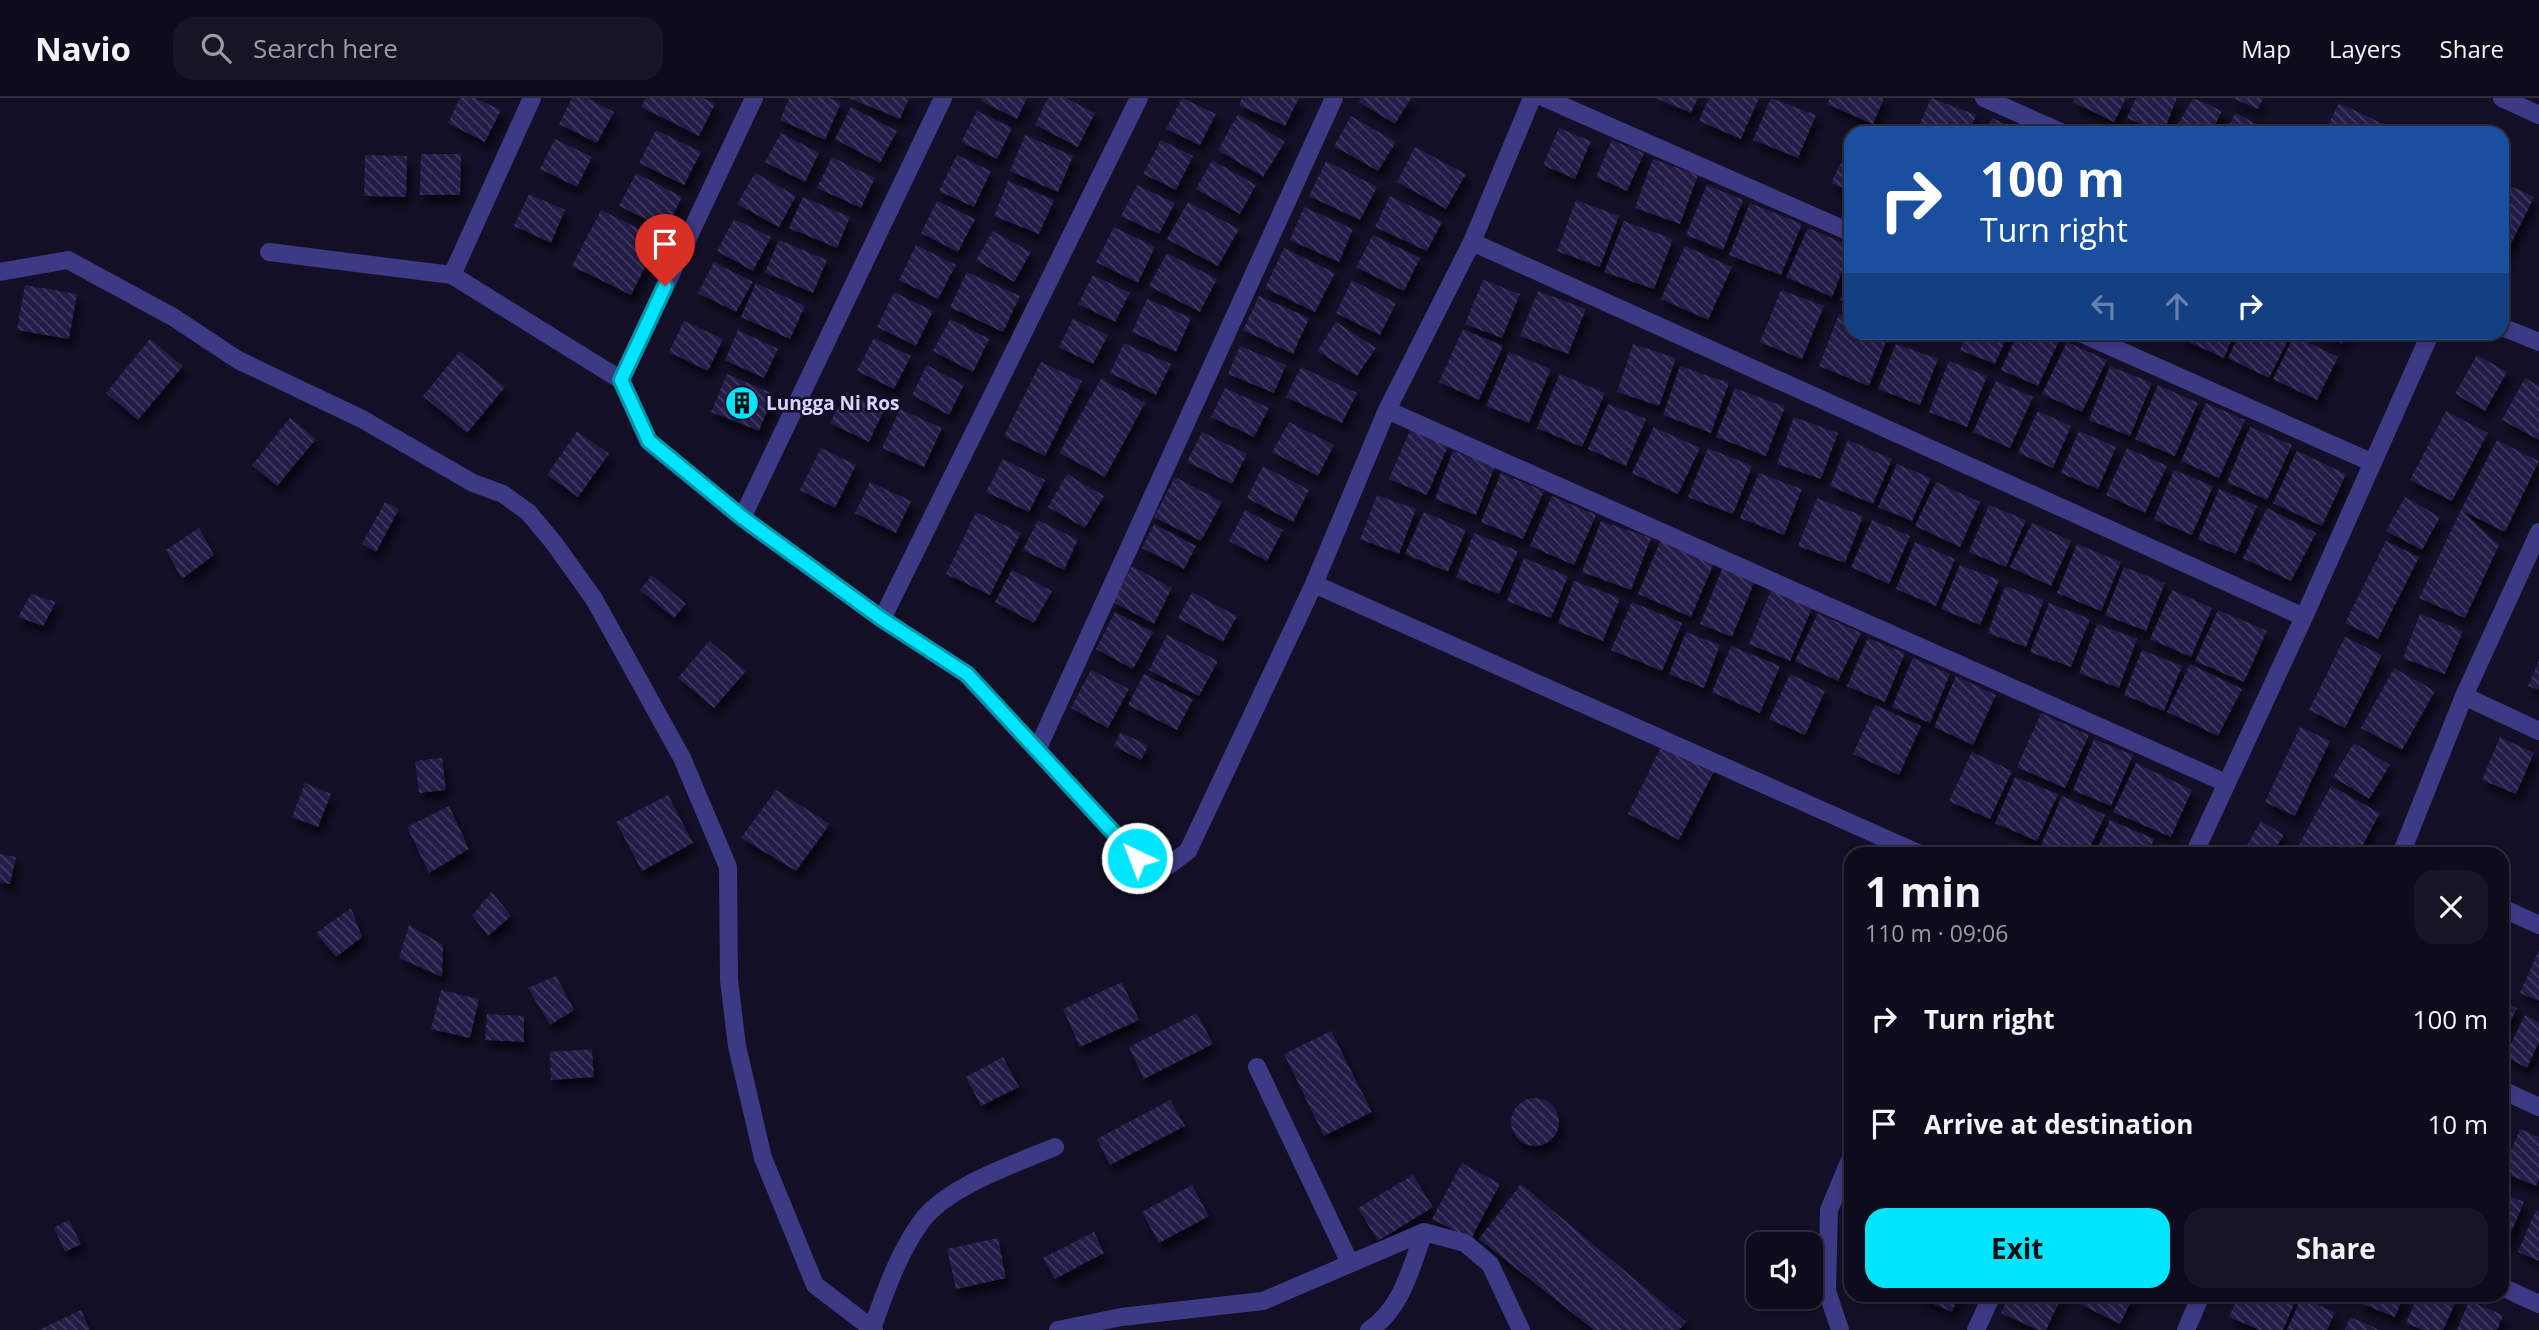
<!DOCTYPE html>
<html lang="en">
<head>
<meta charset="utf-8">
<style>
  body { margin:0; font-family:"Open Sans",sans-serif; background:#171425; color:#f1f3f6; height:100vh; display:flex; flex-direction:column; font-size:26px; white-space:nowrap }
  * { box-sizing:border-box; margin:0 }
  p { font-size:23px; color:#9b9ba3 }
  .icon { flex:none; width:38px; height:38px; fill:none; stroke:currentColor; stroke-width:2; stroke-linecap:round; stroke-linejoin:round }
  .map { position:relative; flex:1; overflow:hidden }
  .panel { position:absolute; left:1844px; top:749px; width:665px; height:455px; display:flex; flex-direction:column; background:#0e0b1c; border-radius:21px; box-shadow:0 4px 10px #0003,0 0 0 2px #2e2b3b }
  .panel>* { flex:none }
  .hud { position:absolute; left:1844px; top:28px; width:665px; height:214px; border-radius:21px; box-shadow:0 4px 10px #0003,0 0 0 2px #2e2b3b; background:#1a4fa0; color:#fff; overflow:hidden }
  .tools { position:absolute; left:1746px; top:1134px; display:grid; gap:14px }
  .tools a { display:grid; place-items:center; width:77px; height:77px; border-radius:14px; background:#0e0b1c; box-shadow:0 4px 10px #0003,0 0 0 2px #2e2b3b; font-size:35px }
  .pin { position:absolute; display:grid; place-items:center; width:60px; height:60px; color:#fff; margin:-72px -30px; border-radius:50% 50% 50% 0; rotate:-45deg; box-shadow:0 0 7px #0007 }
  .pin .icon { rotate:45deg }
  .me { position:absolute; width:77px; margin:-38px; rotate:317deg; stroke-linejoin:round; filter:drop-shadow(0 0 5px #0008) }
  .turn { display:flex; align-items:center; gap:24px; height:147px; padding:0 21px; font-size:32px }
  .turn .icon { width:91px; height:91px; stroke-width:2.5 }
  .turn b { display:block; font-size:49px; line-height:60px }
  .lanes { display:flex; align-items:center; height:66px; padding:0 21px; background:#0003; justify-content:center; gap:35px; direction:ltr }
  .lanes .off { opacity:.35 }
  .round { display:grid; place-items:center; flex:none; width:74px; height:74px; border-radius:21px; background:#171425 }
  .overview { display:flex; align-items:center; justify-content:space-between; height:119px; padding:0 21px }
  h1 { font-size:42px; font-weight:700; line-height:52px }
  .primary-button { display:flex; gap:14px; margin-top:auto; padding:14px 21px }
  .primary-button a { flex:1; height:80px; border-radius:21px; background:#00e5ff; color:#111; font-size:28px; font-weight:700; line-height:80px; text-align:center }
  .primary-button a+a { background:#171425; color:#f1f3f6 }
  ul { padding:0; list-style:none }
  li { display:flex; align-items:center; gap:21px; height:105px; padding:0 21px }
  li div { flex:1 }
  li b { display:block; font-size:26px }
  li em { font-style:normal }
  header { display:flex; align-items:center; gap:42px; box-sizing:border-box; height:98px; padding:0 35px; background:#0e0b1c; border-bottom:2px solid #2e2b3b }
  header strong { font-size:33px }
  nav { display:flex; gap:38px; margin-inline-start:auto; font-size:24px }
  .search { width:490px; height:63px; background:#171425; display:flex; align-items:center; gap:18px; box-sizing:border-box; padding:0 24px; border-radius:21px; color:#9b9ba3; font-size:26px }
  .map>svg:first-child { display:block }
</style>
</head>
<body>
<header>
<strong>Navio</strong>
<div class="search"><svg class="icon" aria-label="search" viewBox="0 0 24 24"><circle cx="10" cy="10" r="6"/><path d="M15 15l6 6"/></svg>Search here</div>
<nav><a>Map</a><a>Layers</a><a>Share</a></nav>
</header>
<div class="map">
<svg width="2539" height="1232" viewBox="0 0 2539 1232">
  <defs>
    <pattern id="building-back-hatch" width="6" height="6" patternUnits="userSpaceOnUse" patternTransform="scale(1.75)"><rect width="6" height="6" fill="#241b47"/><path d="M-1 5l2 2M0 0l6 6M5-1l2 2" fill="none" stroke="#433b63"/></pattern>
    <filter id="shadow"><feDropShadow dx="4.5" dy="8" stdDeviation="3.5" flood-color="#0009"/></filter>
  </defs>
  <rect width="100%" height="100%" fill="#130f26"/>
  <path fill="url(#building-back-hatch)" filter="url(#shadow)" d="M460 0H475L501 12 485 44 448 25Z
    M572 0H587L614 14 597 45 559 26Z
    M646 0H703L715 6 699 38 641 9Z
    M789 0H829L841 5 825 42 780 22Z
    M849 0H909L900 21Z
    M982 0H1027L1017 21 981 3Z
    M1048 0H1066L1095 15 1078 49 1035 27Z
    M1182 0 1216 16 1200 47 1166 31Z
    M1242 0H1299L1285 28 1239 7Z
    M1361 0H1411L1395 26 1359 4Z
    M1656 0H1698L1691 15Z
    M1709 0H1759L1741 41 1699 23Z
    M1771 0 1816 17 1798 60 1753 42Z
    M1830 0H1884L1873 26 1827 6Z
    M1931 0 1976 17 1969 35H1916Z
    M2075 0H2126L2114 24 2073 4Z
    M2136 0H2177L2163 35 2127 20Z
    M2193 0 2222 13 2211 35H2173Z
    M2232 0H2263L2258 11Z
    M2339 5 2402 35H2324Z
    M851 9 897 33 880 65 835 41Z
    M977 13 1012 30 997 61 961 44Z
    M2236 15 2267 32 2265 35H2224Z
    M1238 16 1285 44 1263 79 1218 52Z
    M1351 18 1396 44 1378 73 1334 48Z
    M1992 20 2024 35H1985Z
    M1559 30 1591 43 1575 81 1543 67Z
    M656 32 701 54 684 87 639 65Z
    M781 35 819 55 805 84 765 64Z
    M1025 37 1073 58 1058 94 1010 73Z
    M555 41 592 59 577 89 540 71Z
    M1161 42 1193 58 1176 92 1143 76Z
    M1612 42 1644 55 1627 93 1596 79Z
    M1852 42V94L1831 85Z
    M1415 49 1466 76 1446 111 1397 84Z
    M421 56H461L460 97H420Z
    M365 57 407 58 406 99 364 98Z
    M957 57 991 73 974 109 939 93Z
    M832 59 875 80 861 110 817 90Z
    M1653 61 1698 77 1680 126 1635 110Z
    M1212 62 1256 87 1240 116 1196 91Z
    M1326 63 1377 89 1360 122 1309 98Z
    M636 75 682 99 666 131 619 108Z
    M755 75 796 98 779 129 737 106Z
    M1008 83 1054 102 1039 136 994 118Z
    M2502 84 2534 99 2502 164Z
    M1137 87 1175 105 1159 136 1121 118Z
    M1707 87 1743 102 1723 152 1686 137Z
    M529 96 565 112 551 145 514 128Z
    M1390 98 1442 124 1427 153 1375 129Z
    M803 99 850 119 837 150 789 130Z
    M1576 102 1619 118 1600 169 1557 153Z
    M937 103 975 121 958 154 921 135Z
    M1188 104 1239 131 1218 168 1167 141Z
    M1750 105 1802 126 1781 177 1729 157Z
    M1304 109 1353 131 1339 164 1290 142Z
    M601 112 659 141 631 197 572 168Z
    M734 121 771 139 753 173 717 153Z
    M1624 123 1673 141 1654 191 1604 174Z
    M1114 129 1155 149 1138 185 1096 164Z
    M1808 130 1852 149 1832 199 1786 179Z
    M993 133 1031 154 1014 184 976 162Z
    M1373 137 1420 160 1404 193 1356 169Z
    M779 142 827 162 813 195 765 174Z
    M916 147 956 167 938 201 899 182Z
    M1685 148 1732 169 1708 222 1661 201Z
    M1284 150 1335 175 1315 214 1265 190Z
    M1167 155 1217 181 1200 214 1149 188Z
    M714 164 753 184 736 214 698 195Z
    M967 174 1020 198 1003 234 950 209Z
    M1851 174H1852V206L1840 202Z
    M1093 177 1130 195 1115 224 1078 206Z
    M1352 182 1396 205 1380 237 1336 215Z
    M1483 182 1520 196 1502 240 1465 226Z
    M756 185 805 208 790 241 741 219Z
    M25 187 77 196 69 241 17 232Z
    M1781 192 1824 208 1802 261 1760 244Z
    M1538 193 1586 211 1568 256 1520 238Z
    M894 194 933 213 916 248 877 229Z
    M1259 198 1309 220 1293 256 1243 232Z
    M1147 201 1191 220 1176 254 1132 234Z
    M1839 216 1852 221V234L1889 236 1869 288 1819 268Z
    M950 221 989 241 973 274 933 253Z
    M1073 221 1108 237 1093 266 1059 249Z
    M684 223 723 241 708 273 669 254Z
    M1336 224 1376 250 1357 278 1317 253Z
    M1463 231 1503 248 1479 302 1439 284Z
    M738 232 778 251 764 280 725 262Z
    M1967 234H2009L1995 266 1960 252Z
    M2018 234H2046L2060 241 2038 288 2001 272Z
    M2185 234H2235L2224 260 2182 241Z
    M2240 234H2292L2269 280 2228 260Z
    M2321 234H2348L2342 246Z
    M2294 238 2338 259 2317 302 2273 281Z
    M874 240 911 258 894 291 857 273Z
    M150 241 183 268 138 322 106 295Z
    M2067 244 2107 262 2082 314 2042 296Z
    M1124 245 1171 266 1156 297 1110 275Z
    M1633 246 1676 260 1659 308 1617 294Z
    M1896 246 1938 261 1920 307 1878 291Z
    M1240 248 1286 267 1274 295 1228 276Z
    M460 253 505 289 467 335 423 298Z
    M1509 254 1551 271 1529 325 1486 308Z
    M2477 257 2507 274 2485 313 2455 296Z
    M1949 263 1987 278 1967 329 1929 314Z
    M1041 264 1082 283 1045 358 1004 338Z
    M927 267 964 287 949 317 912 297Z
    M1680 268 1729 285 1711 335 1663 317Z
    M2110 268 2152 285 2130 338 2089 322Z
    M1301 269 1357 295 1342 325 1286 299Z
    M727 276 774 296 759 333 711 314Z
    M1560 276 1605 295 1582 349 1537 330Z
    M2525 280 2539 288V342L2502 322Z
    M1101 281 1145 305 1105 379 1059 355Z
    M1996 283 2033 299 2010 350 1973 334Z
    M2158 287 2198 305 2175 358 2135 341Z
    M1225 290 1269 310 1254 339 1211 319Z
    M1735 290 1785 309 1766 358 1716 339Z
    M846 294 884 312 869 344 830 325Z
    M2206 305 2245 322 2219 380 2181 363Z
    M1608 306 1646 321 1626 368 1588 351Z
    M900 311 942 330 924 369 882 350Z
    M2038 313 2071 328 2053 370 2018 355Z
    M2446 313 2488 335 2452 403 2410 382Z
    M1794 319 1838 335 1821 381 1777 366Z
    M290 320 316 341 277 388 252 367Z
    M1289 324 1334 347 1318 378 1272 354Z
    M1654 329 1700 350 1678 396 1632 375Z
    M2250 329 2292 347 2267 402 2227 384Z
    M1410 332 1448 348 1427 397 1389 381Z
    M577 333 609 356 578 399 547 377Z
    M2079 333 2116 349 2098 391 2061 375Z
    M1202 334 1247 356 1232 386 1187 364Z
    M1848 342 1892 361 1873 406 1830 388Z
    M2497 342 2539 363 2505 434 2461 412Z
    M821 350 856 367 835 410 800 392Z
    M1708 350 1752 368 1733 416 1688 399Z
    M2127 350 2167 368 2145 415 2106 397Z
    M1453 353 1495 368 1476 417 1435 401Z
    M2297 353 2346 376 2322 428 2273 405Z
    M1003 361 1045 382 1029 414 986 394Z
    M1897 366 1931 380 1912 423 1878 409Z
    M1263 368 1309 392 1293 424 1247 400Z
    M2174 372 2213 388 2192 437 2154 421Z
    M1501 375 1544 393 1523 441 1481 424Z
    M1759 375 1802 391 1784 437 1740 420Z
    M1067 376 1104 398 1085 430 1048 409Z
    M1175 379 1222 404 1201 443 1154 419Z
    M870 384 911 403 896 435 855 415Z
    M1936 384 1980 404 1960 449 1915 428Z
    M2219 391 2257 408 2236 456 2198 441Z
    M1377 397 1416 411 1399 456 1360 441Z
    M1552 398 1596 417 1574 467 1530 448Z
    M2405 399 2440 419 2422 452 2386 433Z
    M1817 400 1863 418 1845 465 1798 448Z
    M385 404 399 411 376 454 362 446Z
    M1989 407 2026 422 2006 469 1969 454Z
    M2267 410 2316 435 2291 483 2243 460Z
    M1245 412 1283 432 1267 463 1229 443Z
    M2461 412 2499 447 2465 520 2419 500Z
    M976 414 1021 435 990 497 946 476Z
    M1424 414 1466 432 1448 474 1405 456Z
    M1038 422 1078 442 1064 472 1023 452Z
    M1872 422 1910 438 1889 486 1851 469Z
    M1601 423 1651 440 1631 492 1582 474Z
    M2032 425 2071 443 2051 488 2010 469Z
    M1154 426 1196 448 1184 471 1142 450Z
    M199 430 214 457 182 481 166 452Z
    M1474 435 1518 453 1499 496 1456 479Z
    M1661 442 1714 465 1691 519 1638 496Z
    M2386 443 2419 459 2378 541 2345 525Z
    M1915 444 1955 461 1936 508 1896 491Z
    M2077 446 2121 464 2101 513 2057 495Z
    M1524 460 1568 478 1551 520 1507 503Z
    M1724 466 1756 480 1732 539 1700 526Z
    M1960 467 1999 482 1980 527 1941 511Z
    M1132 468 1172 490 1154 526 1113 504Z
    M2124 469 2165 485 2146 533 2105 517Z
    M1012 472 1052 493 1034 525 995 504Z
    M652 477 686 506 674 520 640 492Z
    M1574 483 1620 500 1603 543 1558 525Z
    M2005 488 2044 502 2026 549 1988 535Z
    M1771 492 1812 510 1790 563 1749 546Z
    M2172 492 2212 510 2191 559 2150 541Z
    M1192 494 1237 518 1223 544 1178 520Z
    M31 496 56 504 43 528 18 519Z
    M1632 504 1682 525 1662 573 1611 552Z
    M2049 505 2090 521 2071 569 2030 554Z
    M2218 512 2267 533 2244 584 2195 563Z
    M1115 514 1153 534 1133 571 1096 551Z
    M1818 515 1861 535 1838 583 1795 563Z
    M2420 516 2463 533 2445 576 2403 560Z
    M2097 526 2137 541 2119 590 2079 575Z
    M1686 534 1720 547 1704 590 1669 576Z
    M1167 537 1218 563 1199 598 1149 572Z
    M2345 539 2382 557 2345 630 2309 612Z
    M1868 540 1905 555 1885 604 1847 588Z
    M709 543 746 573 714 610 678 580Z
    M1731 548 1780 568 1760 615 1712 594Z
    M2142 552 2182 568 2164 613 2124 597Z
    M1913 560 1950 576 1930 625 1892 609Z
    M2539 562V592L2528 588Z
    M2190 566 2242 591 2218 638 2167 614Z
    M2394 570 2435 593 2402 652 2361 630Z
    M1091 572 1129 591 1108 630 1071 610Z
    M1144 576 1193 601 1177 632 1128 607Z
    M1790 576 1825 593 1805 637 1769 621Z
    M1956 578 1996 597 1973 647 1934 629Z
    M1875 607 1921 628 1899 677 1853 656Z
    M2041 615 2089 637 2065 690 2017 669Z
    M2300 629 2330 643 2295 718 2265 704Z
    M1121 634 1148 648 1141 662 1114 648Z
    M2500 639 2534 655 2516 696 2482 682Z
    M2094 641 2133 657 2111 708 2073 692Z
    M1663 645 1716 670 1679 742 1628 716Z
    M2354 645 2390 667 2369 701 2333 679Z
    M1972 654 2012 673 1990 721 1949 703Z
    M442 660 446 692 419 695 415 663Z
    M2136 665 2192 692 2171 739 2113 714Z
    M2015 679 2058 696 2037 743 1995 725Z
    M305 685 331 696 318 729 292 719Z
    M2331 688 2380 715 2358 756H2294Z
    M776 692 830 726 796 773 741 740Z
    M668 697 693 745 642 773 616 724Z
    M2062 698 2105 717 2087 756H2062L2041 747Z
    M449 708 469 751 429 775 407 729Z
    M2110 722 2154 741 2148 756H2095Z
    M2261 723 2284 737 2272 756H2242Z
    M0 756 16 759 10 786 0 784Z
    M492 794 511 818 488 838 472 817Z
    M351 810 362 839 336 859 316 835Z
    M409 827 443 847 442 879 399 860Z
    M2539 852V903L2520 895Z
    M556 878 574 912 550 927 528 890Z
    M1122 884 1139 922 1080 949 1063 911Z
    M441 892 479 901 470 940 431 931Z
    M2502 903 2517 910 2502 941Z
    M1197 915 1213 946 1144 981 1129 949Z
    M487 916 524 918V944L485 942Z
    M2525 917 2539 924V944L2527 970 2505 958Z
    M1331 933 1372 1014 1324 1038 1284 956Z
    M592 951 594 979 551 982 550 954Z
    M1003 959 1019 989 981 1008 966 979Z
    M1511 1024a24 24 0 1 1 48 0a24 24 0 1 1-48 0Z
    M1170 1002 1185 1028 1110 1067 1097 1041Z
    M2520 1031 2539 1039V1081L2536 1088 2502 1074Z
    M1462 1065 1500 1086 1471 1141 1432 1121Z
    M1413 1077 1433 1109 1378 1143 1358 1110Z
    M1521 1086 1686 1224 1679 1232H1594L1479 1141Z
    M1192 1087 1209 1118 1159 1145 1142 1114Z
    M2502 1095 2524 1104 2506 1147 2502 1145Z
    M2536 1112 2539 1113V1163L2518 1154Z
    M69 1122 81 1146 65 1154 54 1130Z
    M1094 1134 1104 1155 1055 1181 1043 1160Z
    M998 1140 1006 1180 956 1191 947 1151Z
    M1912 1197H1959L1952 1214Z
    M2009 1197H2059L2062 1198 2046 1232H2038L2001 1215Z
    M2084 1197H2129L2133 1199 2120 1226 2080 1206Z
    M2239 1197H2298L2283 1232H2260L2229 1219Z
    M2364 1197H2404L2395 1219 2360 1205Z
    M2418 1197H2459L2443 1232H2423L2406 1225Z
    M2301 1200 2335 1214 2327 1232H2287Z
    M2469 1203 2503 1217 2497 1232H2457Z
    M81 1212 90 1232H39Z
    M2350 1219 2380 1232H2345Z"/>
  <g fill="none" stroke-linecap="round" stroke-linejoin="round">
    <path stroke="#3d3a85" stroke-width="18" d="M1257 969 1350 1165
      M872 1231C885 1194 898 1156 921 1124 946 1089 1016 1065 1055 1049"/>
    <path stroke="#3d3a85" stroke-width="18" d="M1545 0 1852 135
      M1984 0 2063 35
      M1472 144 2304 519
      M269 154 452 177 621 282 648 343 742 420 882 521 966 576 1137 760 1169 767 1188 753 1314 486 1387 312 1472 144 1532 0
      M0 174 68 162 173 219 238 262 362 321 473 385 503 396 528 414 554 445 594 501 682 660 728 769 729 882 737 948 763 1060 815 1187 874 1232
      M452 177 532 0
      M2502 229 2539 244
      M2078 234 2371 364
      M621 282 754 0
      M1387 312 2226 685
      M742 420 943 0
      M1314 486 1920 756
      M882 521 1139 0
      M2464 598 2539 633
      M1037 652 1334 0
      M2194 756 2304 519 2431 234
      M2502 810 2539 827
      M2502 992 2539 1009
      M2502 1189 2539 1206
      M1058 1232 1121 1219 1263 1203 1424 1134 1465 1145 1490 1166 1521 1232
      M1369 1232C1402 1211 1411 1169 1424 1134
      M1840 1232 1827 1193 1829 1112 1852 1057
      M1976 1232 1992 1197"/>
    <path stroke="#3d3a85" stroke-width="18" d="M2502 0 2539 17
      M2401 756 2464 598 2539 434
      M2186 1232 2201 1197"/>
  </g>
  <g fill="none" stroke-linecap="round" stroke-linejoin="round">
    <g stroke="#0095a6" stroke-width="18">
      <path id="route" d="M665 188 621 282 649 343 743 420 882 521 967 576 1137 760"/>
    </g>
    <use href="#route" stroke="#00e5ff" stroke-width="12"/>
  </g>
  <defs>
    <g id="building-disc" transform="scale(1.75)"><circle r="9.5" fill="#00e5ff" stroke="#130f26"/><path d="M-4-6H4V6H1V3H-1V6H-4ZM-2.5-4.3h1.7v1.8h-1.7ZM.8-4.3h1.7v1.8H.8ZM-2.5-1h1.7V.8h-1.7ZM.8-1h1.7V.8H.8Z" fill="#111"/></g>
  </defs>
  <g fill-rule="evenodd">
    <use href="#building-disc" x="742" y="305"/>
  </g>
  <g text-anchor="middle" stroke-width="5" stroke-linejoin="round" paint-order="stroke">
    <g font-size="19" font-weight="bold" fill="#d9d4ff" stroke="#130f26" text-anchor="start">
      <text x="766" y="312">Lungga Ni Ros</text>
    </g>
  </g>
</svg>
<div class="tools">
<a><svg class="icon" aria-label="sound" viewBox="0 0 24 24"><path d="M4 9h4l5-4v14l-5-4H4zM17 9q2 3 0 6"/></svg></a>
</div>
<div class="pin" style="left:665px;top:188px;background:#d93025"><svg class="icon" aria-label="arrive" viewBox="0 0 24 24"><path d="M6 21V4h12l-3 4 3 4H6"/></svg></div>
<svg class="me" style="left:1137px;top:760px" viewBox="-20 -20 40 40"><circle r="17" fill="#00e5ff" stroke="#fff" stroke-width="3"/><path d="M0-11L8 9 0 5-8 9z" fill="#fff"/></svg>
<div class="hud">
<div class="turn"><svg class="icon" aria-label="right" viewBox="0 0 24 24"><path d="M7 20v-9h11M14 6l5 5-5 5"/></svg><div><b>100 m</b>Turn right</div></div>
<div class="lanes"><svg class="icon off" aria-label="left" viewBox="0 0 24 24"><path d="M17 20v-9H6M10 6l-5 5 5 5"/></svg><svg class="icon off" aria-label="ahead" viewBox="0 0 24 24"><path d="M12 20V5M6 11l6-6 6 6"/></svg><svg class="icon" aria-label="right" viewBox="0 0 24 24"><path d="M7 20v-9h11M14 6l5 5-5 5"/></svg></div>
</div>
<section class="panel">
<div class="overview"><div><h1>1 min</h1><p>110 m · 09:06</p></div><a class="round"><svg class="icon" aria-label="close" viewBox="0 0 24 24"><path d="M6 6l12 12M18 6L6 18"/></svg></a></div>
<ul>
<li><svg class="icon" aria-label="right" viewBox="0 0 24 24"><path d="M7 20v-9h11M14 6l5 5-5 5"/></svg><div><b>Turn right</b></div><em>100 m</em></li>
<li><svg class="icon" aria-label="arrive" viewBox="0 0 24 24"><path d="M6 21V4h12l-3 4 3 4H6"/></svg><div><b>Arrive at destination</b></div><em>10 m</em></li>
</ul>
<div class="primary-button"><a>Exit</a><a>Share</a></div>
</section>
</div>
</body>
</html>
